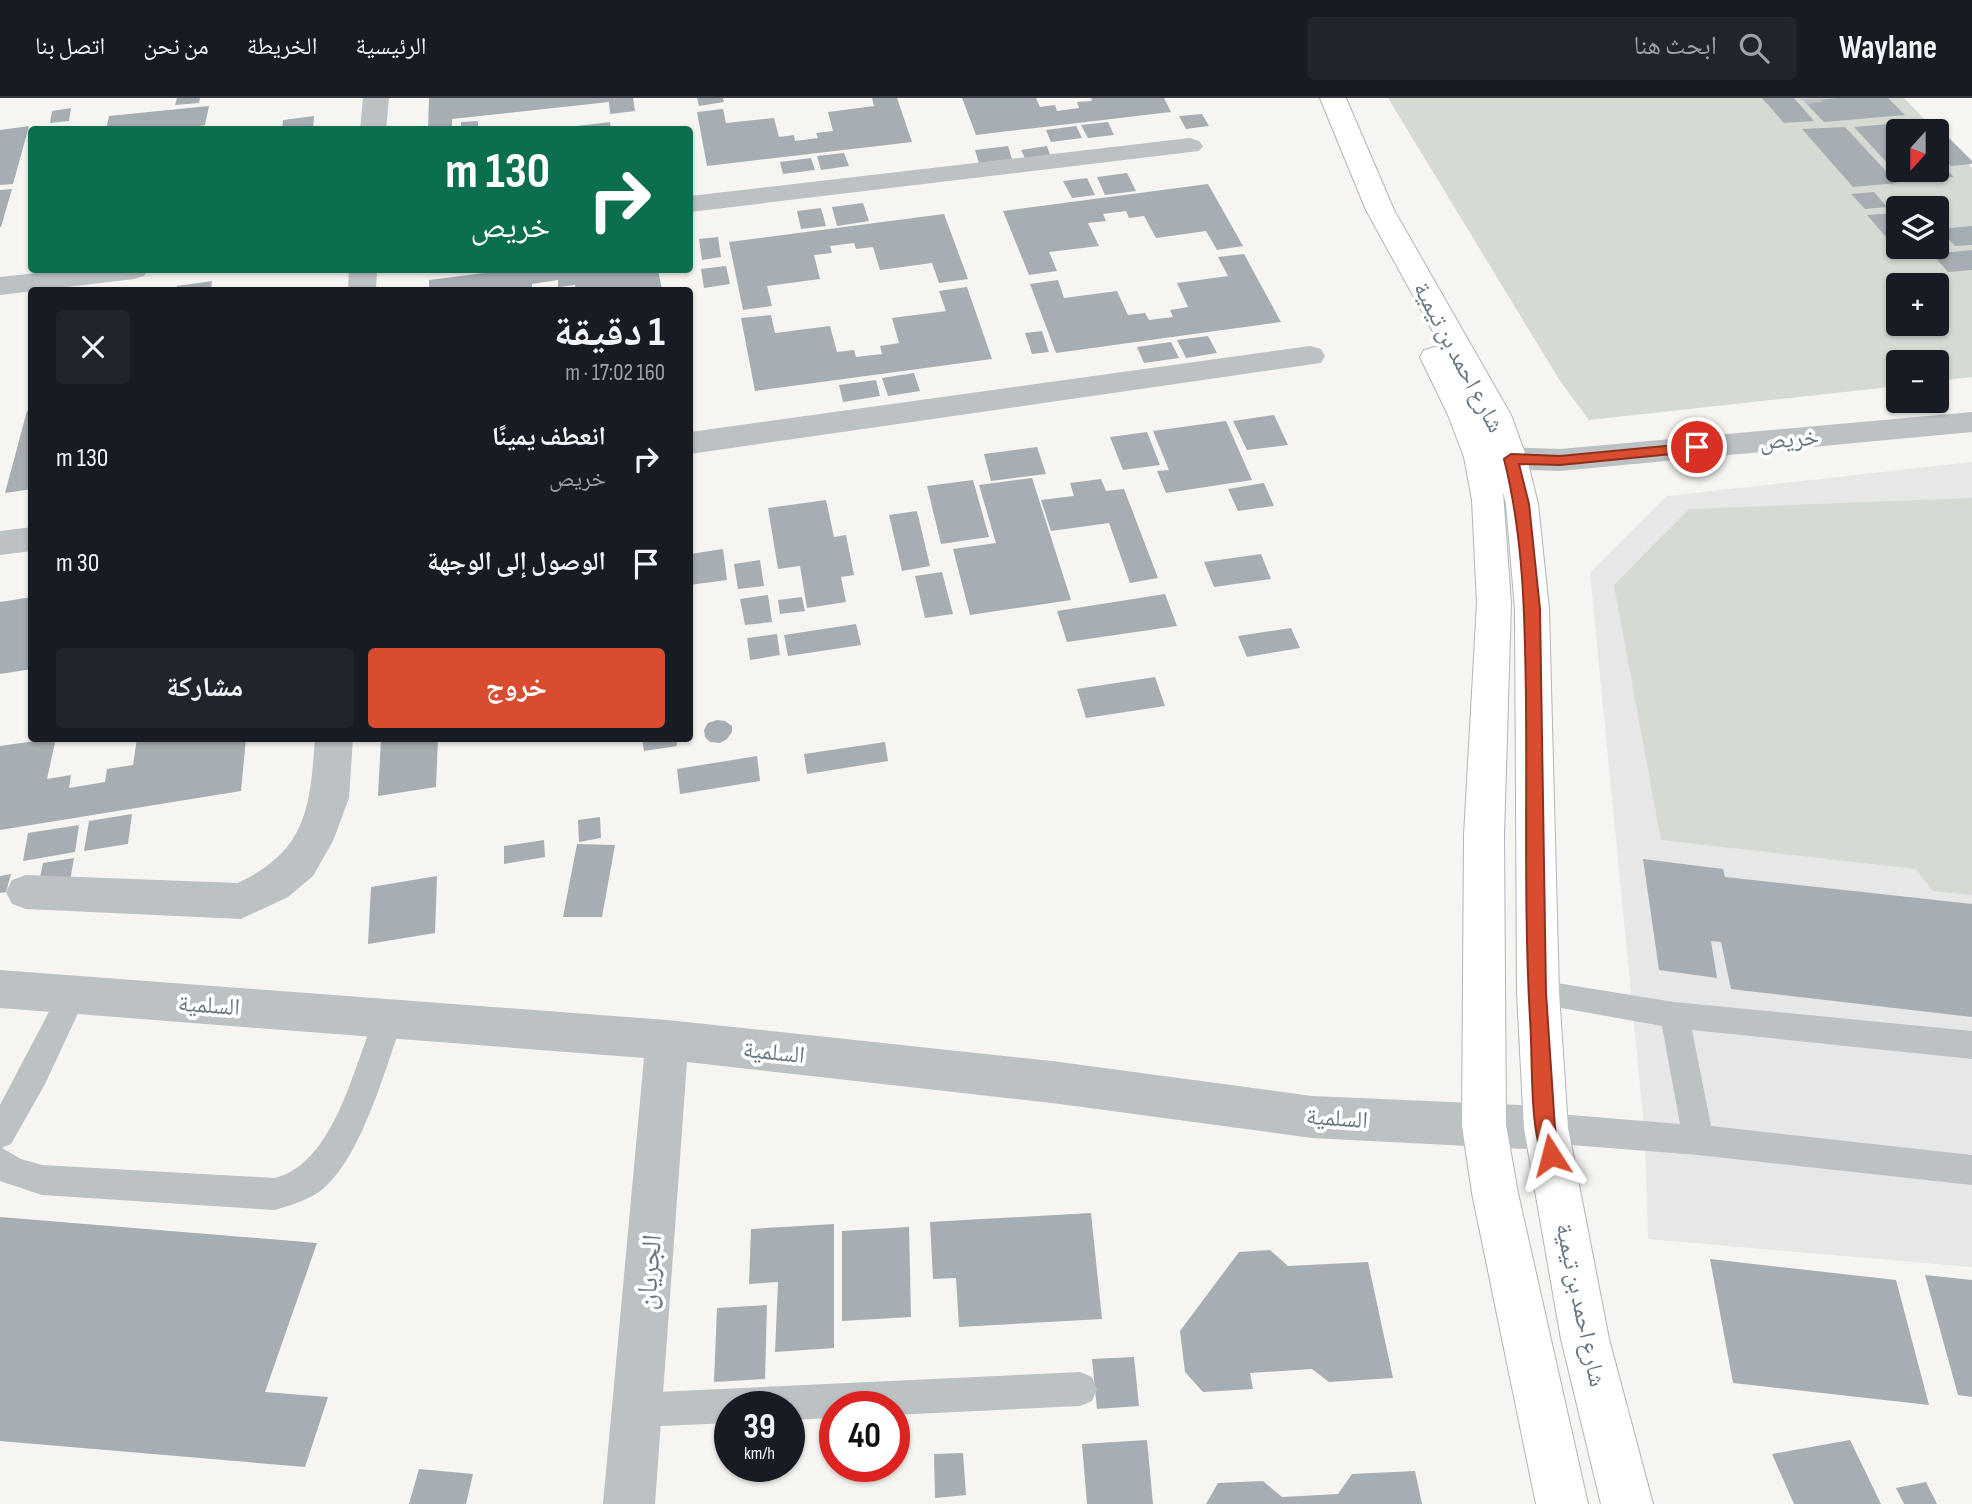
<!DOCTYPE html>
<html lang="ar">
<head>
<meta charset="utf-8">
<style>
  body { margin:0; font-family:"Sofia Sans Condensed","Noto Naskh Arabic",sans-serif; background:#20242c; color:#f1f3f6; direction:rtl; height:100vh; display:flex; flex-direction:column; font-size:26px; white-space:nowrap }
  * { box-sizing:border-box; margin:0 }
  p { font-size:23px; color:#9ea1a6 }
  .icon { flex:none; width:38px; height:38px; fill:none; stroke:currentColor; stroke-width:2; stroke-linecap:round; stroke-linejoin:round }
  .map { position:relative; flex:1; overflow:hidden; direction:ltr }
  .details { position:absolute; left:28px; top:189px; width:665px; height:455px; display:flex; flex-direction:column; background:#171b24; border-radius:7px; box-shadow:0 2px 5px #0004; direction:rtl }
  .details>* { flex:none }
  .banner { position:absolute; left:28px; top:28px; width:665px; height:147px; border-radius:7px; box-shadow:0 2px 5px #0004; direction:rtl; background:#0b6e4f; color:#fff; overflow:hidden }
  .needle { width:46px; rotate:201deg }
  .controls { position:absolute; left:1886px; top:21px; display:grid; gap:14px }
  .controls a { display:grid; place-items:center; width:63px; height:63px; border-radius:7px; background:#171b24; box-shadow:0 2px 5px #0004; font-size:35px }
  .speed { position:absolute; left:714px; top:1293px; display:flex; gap:14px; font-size:35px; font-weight:700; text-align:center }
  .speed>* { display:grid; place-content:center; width:91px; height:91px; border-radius:50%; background:#171b24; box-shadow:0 2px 5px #0004; line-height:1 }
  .speed small { font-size:18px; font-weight:400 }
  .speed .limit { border:10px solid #d22; background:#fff; color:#111 }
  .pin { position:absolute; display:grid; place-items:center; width:60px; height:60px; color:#fff; margin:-30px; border:4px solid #fff; border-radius:50%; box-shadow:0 2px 7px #0007 }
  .me { position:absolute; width:77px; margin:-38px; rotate:351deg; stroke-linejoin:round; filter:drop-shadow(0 0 5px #0008) }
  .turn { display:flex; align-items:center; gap:24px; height:147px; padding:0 28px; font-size:32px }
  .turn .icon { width:91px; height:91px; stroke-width:2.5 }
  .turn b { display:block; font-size:49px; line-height:60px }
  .round { display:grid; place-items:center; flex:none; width:74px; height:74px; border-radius:7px; background:#20242c }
  .headline { display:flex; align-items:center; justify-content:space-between; height:119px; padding:0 28px }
  h1 { font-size:42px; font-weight:700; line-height:52px }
  .primary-button { display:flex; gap:14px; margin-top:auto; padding:14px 28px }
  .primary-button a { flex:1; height:80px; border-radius:7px; background:#d94c2f; color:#fff; font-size:28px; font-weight:700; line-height:80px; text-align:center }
  .primary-button a+a { background:#20242c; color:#f1f3f6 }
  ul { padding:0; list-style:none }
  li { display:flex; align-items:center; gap:21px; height:105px; padding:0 28px }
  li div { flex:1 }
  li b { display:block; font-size:26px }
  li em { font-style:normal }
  header { display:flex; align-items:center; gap:42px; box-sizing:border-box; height:98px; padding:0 35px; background:#171b24; border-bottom:2px solid #363941 }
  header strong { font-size:33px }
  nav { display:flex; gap:38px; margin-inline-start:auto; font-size:24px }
  .search { width:490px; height:63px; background:#20242c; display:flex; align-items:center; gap:18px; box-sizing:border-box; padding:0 24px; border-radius:7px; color:#9ea1a6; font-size:26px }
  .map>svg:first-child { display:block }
</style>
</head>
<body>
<header>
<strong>Waylane</strong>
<div class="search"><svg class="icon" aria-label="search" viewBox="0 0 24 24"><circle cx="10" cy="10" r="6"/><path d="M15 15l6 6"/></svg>ابحث هنا</div>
<nav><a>الرئيسية</a><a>الخريطة</a><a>من نحن</a><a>اتصل بنا</a></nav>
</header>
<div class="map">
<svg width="1972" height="1406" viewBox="0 0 1972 1406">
  <rect width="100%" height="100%" fill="#f6f5f2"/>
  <path fill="#e6e7e6" d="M1972 364V1169L1648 1141 1645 1038 1590 475 1667 398Z"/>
  <path fill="#d5dad2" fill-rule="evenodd" d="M1388 0H1904L1936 33H1899V72H1937V34L1972 70V279L1937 283V264H1899V288L1589 322 1560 283ZM1899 110H1937V149H1899ZM1899 187H1937V226H1899Z
    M1972 400V797L1933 793 1916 771 1661 742 1614 487 1689 411Z"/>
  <path fill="#a6aeb3" d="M177 0H200L199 5 175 7Z
    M429 0H633L635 13 610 16 609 4 452 21V32H428Z
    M697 0H723L724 4 699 8Z
    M872 0H897L912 44 707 68 697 14 723 11 726 25 774 20 779 39 794 37 795 43 818 40 816 35 833 33 828 14 874 8Z
    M962 0H1036L1040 9 1055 7 1057 13 1079 10 1077 4 1092 3 1091 0H1164L1171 14 976 37Z
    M1762 0H1794L1814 23 1784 25Z
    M1836 0H1888L1905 17 1824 24 1804 3Z
    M209 8 205 27 177 32H106L109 18Z
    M71 10 69 23 50 25 52 13Z
    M1202 16 1209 28 1186 31 1179 18Z
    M314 18 313 32H282L283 22Z
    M478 23V32H461V24Z
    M610 24 611 32H561V30Z
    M1108 24 1114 37 1088 40 1081 27Z
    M1902 25 1910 33H1899V72H1937V62L1954 79 1904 83 1854 29Z
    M1935 26 1972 63V66L1951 68 1937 54V33H1917L1912 28Z
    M29 28 13 86 0 87V32Z
    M1076 28 1082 40 1051 44 1046 32Z
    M1845 29 1897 85 1853 89 1802 31Z
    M1008 48 1012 61 979 65 975 52Z
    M1047 48 1050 57 1025 60 1021 52Z
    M844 55 849 68 821 72 817 58Z
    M811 60 815 72 783 76 780 64Z
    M1127 75 1136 93 1105 97 1097 79Z
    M1087 80 1095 97 1072 100 1063 83Z
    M1208 86 1243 148 1217 152 1206 133 1156 140 1144 118 1129 120 1126 113 1103 116 1106 123 1088 125 1099 148 1049 154 1057 173 1029 177 1003 113Z
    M12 91 1 129H0V92Z
    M1874 94 1887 109 1865 111 1851 96Z
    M863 105 869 123 837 128 832 109Z
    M821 110 826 128 801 131 797 113Z
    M1894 115 1899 121V137L1886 139 1867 117Z
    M944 116 968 181 939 185 932 165 880 172 873 149 856 151 854 145 830 148 832 155 814 157 820 181 767 188 772 208 743 212 729 144Z
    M1972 128V147L1955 148 1939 131Z
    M718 139 721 159 702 162 699 141Z
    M1972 152V172L1948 174 1932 156Z
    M1244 156 1281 224 1056 255 1030 186 1058 182 1064 200 1117 193 1128 217 1145 215 1149 222 1173 219 1170 212 1188 209 1177 185 1228 178 1218 159Z
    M726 168 730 186 704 190 701 171Z
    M508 172H658L662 192H576L575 187 558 189V182L532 186V192H429V182Z
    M212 183 211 192H176L177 188Z
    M967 189 992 261 755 293 741 220 771 217 775 235 830 228 837 254 854 252 856 259 882 256 880 248 899 245 892 220 946 213 939 193Z
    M1042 233 1049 254 1032 256 1025 235Z
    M1208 238 1217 255 1186 260 1177 242Z
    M1171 244 1179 260 1144 265 1137 249Z
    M914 275 920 293 888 298 882 280Z
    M876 282 880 298 843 304 839 287Z
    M32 312V391L5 395 27 313Z
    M1274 317 1288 347 1247 352 1233 323Z
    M1226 323 1252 382 1166 395 1157 373 1169 372 1153 333Z
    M1147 334 1160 367 1123 372 1110 339Z
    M1037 349 1046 376 991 383 984 356Z
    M1032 380 1071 502 970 517 953 451 996 445 979 387Z
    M1101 381 1106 393 1124 391 1158 480 1130 485 1109 425 1051 433 1041 402 1074 398 1070 385Z
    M973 382 989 439 941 446 927 388Z
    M1264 385 1274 408 1238 413 1228 391Z
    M826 402 834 439 846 437 854 477 841 479 846 504 807 510 800 468 778 471 768 410Z
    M917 413 930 468 902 473 889 417Z
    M723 451 727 482 690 487V456Z
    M1261 456 1271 481 1214 489 1204 464Z
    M760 462 764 488 738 491 734 466Z
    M942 474 953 516 925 520 915 478Z
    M1165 496 1177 528 1067 544 1057 513Z
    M768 497 772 524 745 527 740 501Z
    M32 499V571L0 576V504Z
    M802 499 805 513 780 516 778 502Z
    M856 526 861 547 788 558 784 537Z
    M1291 530 1300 550 1247 559 1238 538Z
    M777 536 780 557 750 562 747 540Z
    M1155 579 1165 608 1086 620 1077 591Z
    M717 622 725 623 732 628V634L727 641 720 645 710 644 705 639 704 632 708 625Z
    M56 640 47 681 71 677 69 690 105 684 107 671 133 667 137 640H246L241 693 0 732V648Z
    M438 640 436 689 378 698 381 641Z
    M642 640H677V648L644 653Z
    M885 644 888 663 807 676 804 656Z
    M757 658 760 683 680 696 677 671Z
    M132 716 128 746 84 753 89 723Z
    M600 719 601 740 579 744 578 722Z
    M79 727 75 754 23 763 28 735Z
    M544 742 545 759 504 766V748Z
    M577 746 615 747 602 819H563Z
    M74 760 70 783 38 789 43 765Z
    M1643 761 1723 771 1725 779 1972 806V919L1731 891 1721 844 1711 843 1717 880 1659 872Z
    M11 776 6 794 0 795V778Z
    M437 778 435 835 368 846 371 789Z
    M1091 1115 1102 1221 959 1229 956 1180 933 1181 930 1124Z
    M0 1119 317 1145 265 1294 328 1299 305 1369 0 1343Z
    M834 1126V1250L775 1254 778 1184 749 1186 751 1131Z
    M909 1129 911 1219 842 1223V1133Z
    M1270 1152 1288 1168 1368 1164 1393 1280 1329 1284 1312 1271 1250 1275 1253 1291 1203 1294 1185 1274 1180 1233 1239 1154Z
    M1710 1161 1896 1182 1929 1307 1733 1285Z
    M1925 1177 1972 1182V1299L1958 1297Z
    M767 1207 765 1281 714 1284 717 1210Z
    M1134 1259 1139 1308 1097 1311 1092 1261Z
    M1147 1342 1153 1406H1087L1082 1346Z
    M1850 1342 1881 1406H1794L1772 1356Z
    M963 1355 966 1397 935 1400 934 1356Z
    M419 1371 473 1376 466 1406H409Z
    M1415 1373 1422 1406H1206L1218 1385 1263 1383 1282 1399 1338 1396 1352 1376Z
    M1926 1384 1937 1406H1904L1896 1390Z"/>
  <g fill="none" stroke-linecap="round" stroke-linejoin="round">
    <g stroke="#afb5b9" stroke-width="2">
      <path id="secondary" d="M1320 0H1346L1394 112 1511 317 1527 361 1538 406 1549 511 1559 895 1568 1030 1609 1241 1653 1406H1601L1561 1241 1524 1030 1517 895 1515 511 1506 406 1503 394 1511 505 1504 737 1506 1027 1518 1095 1588 1406H1536L1472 1095 1462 1027 1464 737 1477 505 1472 402 1464 359 1448 317 1420 259 1424 252 1435 249 1443 252 1366 112Z"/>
    </g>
    <path fill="#bcc1c4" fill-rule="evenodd" d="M1824 0 1821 4 1809 6 1800 1Z
      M1538 882 1674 904 1972 933V961L1692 932 1711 1028 1972 1057V1087L1698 1057 1546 1045 1535 1040 1531 1030 1535 1020 1546 1015 1680 1026 1662 928 1528 904 1524 895 1528 886Z
      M73 883 83 887 87 896 45 986 11 1046 2 1050 21 1061 42 1067 275 1080C337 1064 354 963 378 912L388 908 398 912 403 921C386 969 362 1057 324 1090 311 1101 292 1107 275 1112L42 1097 0 1083V1007L63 887Z
      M1080 1274 1092 1279 1097 1291 1092 1303 1080 1308 894 1317V1309H835V1320L789 1322V1309H730V1325L636 1329 624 1324 619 1312 624 1300 636 1295Z"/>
    <path fill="#bcc1c4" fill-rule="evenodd" d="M363 0H389L386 32H360Z
      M1190 40 1199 43 1203 48 1199 53 690 114V98Z
      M65 172H148L144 178 134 181 0 197V179Z
      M349 172H377L376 192H348Z
      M1310 248 1321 251 1325 258 1321 265 690 356V334Z
      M1972 314V334L1560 373 1480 370 1469 367 1464 359 1469 351 1480 348 1560 351Z
      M32 429V453L0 457V433Z
      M315 640H353L349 700 333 743 313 778 288 799 241 821 26 811 12 806 6 794 12 782 26 777 238 785C307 752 310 710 315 640Z
      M0 872 667 922 1052 963 1312 998 1546 1008 1562 1015 1568 1030 1562 1045 1546 1052 1312 1040 1052 1005 687 964 655 1406H603L644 960 0 910Z"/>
    <use href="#secondary" fill="#fff" fill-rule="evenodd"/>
  </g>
  <path fill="#d94c2f" stroke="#8d311f" stroke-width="2" d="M1697 345 1704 349 1702 353 1560 367 1519 366 1529 406 1540 511 1546 895 1555 1030 1560 1057 1557 1063 1551 1066 1544 1063C1529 1029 1533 961 1530 921 1524 816 1527 709 1526 603 1525 522 1524 440 1504 361L1511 356 1560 358Z"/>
  <g text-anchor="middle" stroke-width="7" stroke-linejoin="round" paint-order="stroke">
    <g font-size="24" fill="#667782" stroke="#fff">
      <text transform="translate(1459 259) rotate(62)" y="8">شارع احمد بن تيمية</text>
      <text transform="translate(1789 341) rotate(-5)" y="8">خريص</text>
      <text transform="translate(209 907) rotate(4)" y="8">السلمية</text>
      <text transform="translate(774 954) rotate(6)" y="8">السلمية</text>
      <text transform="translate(1337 1020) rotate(4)" y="8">السلمية</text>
      <text transform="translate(1581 1207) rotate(78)" y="8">شارع احمد بن تيمية</text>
    </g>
    <g font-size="28" fill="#667782" stroke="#fff">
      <text transform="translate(648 1174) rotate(-85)" y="10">الجريان</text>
    </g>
  </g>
</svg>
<div class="controls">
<a><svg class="needle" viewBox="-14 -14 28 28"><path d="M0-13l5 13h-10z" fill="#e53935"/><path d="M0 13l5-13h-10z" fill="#9ea1a6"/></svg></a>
<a><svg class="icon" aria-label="layers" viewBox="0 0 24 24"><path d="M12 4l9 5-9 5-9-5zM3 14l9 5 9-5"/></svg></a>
<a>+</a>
<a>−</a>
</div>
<div class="speed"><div>39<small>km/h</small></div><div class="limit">40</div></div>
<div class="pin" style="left:1697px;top:349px;background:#d93025"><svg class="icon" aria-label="arrive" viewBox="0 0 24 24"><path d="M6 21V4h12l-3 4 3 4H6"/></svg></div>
<svg class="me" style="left:1551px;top:1057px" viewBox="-20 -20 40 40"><path d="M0-17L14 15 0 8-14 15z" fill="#d94c2f" stroke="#fff" stroke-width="4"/></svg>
<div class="banner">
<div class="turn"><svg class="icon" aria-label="right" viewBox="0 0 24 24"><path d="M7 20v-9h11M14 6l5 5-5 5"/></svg><div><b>130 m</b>خريص</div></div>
</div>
<section class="details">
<div class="headline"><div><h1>1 دقيقة</h1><p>160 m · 17:02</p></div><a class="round"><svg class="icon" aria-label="close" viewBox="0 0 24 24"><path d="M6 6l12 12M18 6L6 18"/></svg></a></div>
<ul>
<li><svg class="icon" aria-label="right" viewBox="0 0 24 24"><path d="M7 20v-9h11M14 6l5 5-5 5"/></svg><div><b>انعطف يمينًا</b><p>خريص</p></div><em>130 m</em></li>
<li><svg class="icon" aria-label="arrive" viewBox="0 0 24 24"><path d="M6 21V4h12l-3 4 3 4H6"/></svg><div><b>الوصول إلى الوجهة</b></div><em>30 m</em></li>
</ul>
<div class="primary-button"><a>خروج</a><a>مشاركة</a></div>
</section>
</div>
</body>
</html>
